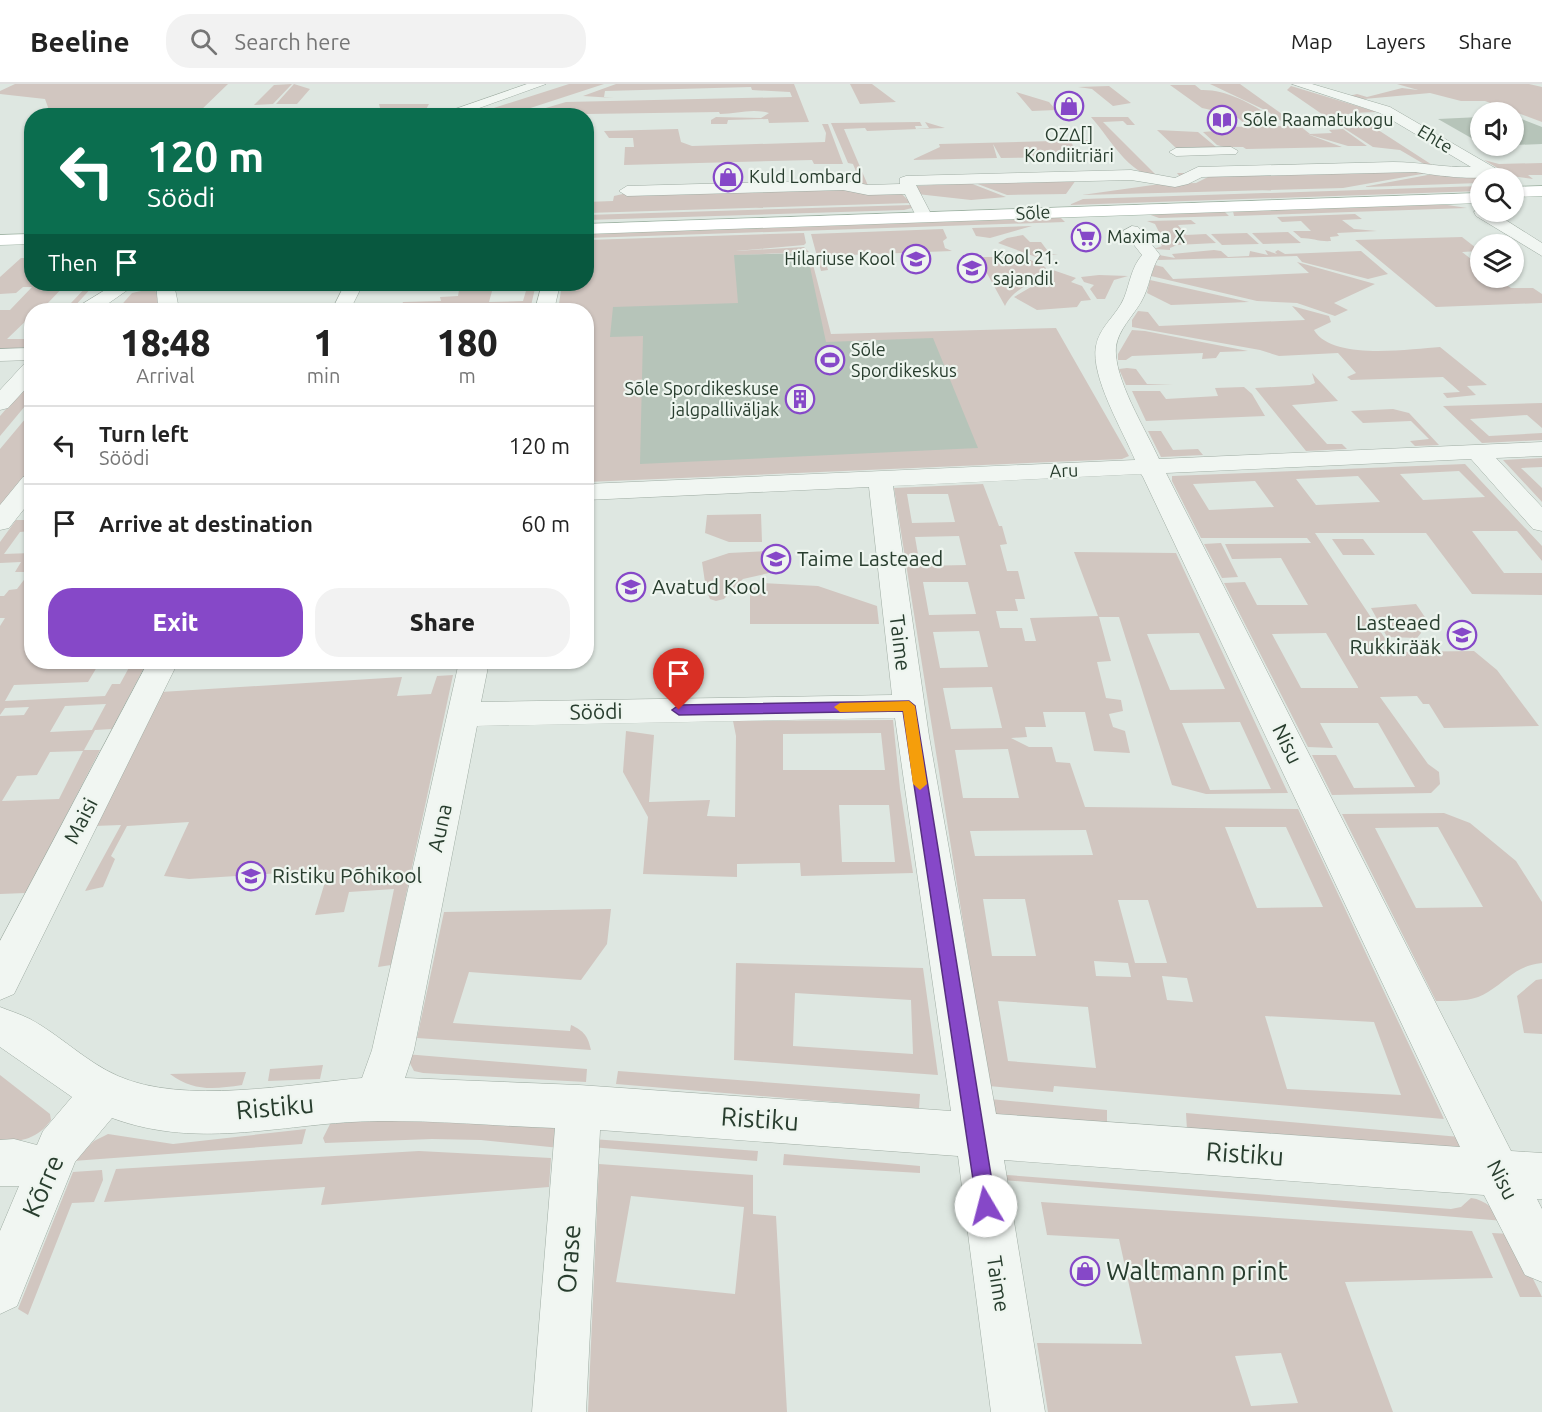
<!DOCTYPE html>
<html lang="en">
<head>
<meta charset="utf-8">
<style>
  body { margin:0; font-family:Ubuntu,sans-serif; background:#f2f2f2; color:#222; height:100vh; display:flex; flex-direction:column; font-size:22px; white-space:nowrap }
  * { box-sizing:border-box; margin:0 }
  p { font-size:20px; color:#767676 }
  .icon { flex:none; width:33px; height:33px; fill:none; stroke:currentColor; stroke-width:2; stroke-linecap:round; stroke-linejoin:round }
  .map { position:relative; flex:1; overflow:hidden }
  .details { position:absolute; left:24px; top:219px; width:570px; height:366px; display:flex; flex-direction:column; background:#fff; border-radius:24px; box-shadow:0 2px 4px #0004 }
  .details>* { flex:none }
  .top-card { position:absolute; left:24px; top:24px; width:570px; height:183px; border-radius:24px; box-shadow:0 2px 4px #0004; background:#0b6e4f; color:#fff; overflow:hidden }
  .buttons { position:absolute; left:1470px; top:18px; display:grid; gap:12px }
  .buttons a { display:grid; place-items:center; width:54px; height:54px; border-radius:50%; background:#fff; box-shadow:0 2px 4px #0004; font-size:30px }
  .pin { position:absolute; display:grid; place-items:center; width:51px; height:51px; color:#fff; margin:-62px -26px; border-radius:50% 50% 50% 0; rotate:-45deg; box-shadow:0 0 6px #0007 }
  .pin .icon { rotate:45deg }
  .me { position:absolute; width:66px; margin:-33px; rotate:352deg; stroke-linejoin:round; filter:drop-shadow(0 0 4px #0008) }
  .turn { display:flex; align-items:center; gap:21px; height:126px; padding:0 24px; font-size:27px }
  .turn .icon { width:78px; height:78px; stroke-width:2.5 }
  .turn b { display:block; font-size:42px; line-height:51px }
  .then { display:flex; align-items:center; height:57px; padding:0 24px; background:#0003; gap:12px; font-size:22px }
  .eta { display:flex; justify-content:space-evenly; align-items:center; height:102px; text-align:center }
  .eta b { font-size:36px; font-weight:800; line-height:42px }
  .button { display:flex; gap:12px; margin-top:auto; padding:12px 24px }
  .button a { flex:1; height:69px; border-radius:24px; background:#8648c8; color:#fff; font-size:24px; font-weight:800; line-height:69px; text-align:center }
  .button a+a { background:#f2f2f2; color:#222 }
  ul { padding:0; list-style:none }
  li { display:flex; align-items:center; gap:18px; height:78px; padding:0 24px; border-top:2px solid #e0e0e0 }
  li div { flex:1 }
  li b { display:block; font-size:22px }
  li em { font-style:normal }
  header { display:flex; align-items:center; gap:36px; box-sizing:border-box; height:84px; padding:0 30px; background:#fff; border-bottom:2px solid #e0e0e0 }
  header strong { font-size:28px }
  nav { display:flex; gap:33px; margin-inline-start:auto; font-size:21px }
  .search { width:420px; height:54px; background:#f2f2f2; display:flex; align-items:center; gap:15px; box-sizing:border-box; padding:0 21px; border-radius:24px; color:#767676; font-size:22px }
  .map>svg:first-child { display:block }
</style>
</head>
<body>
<header>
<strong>Beeline</strong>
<div class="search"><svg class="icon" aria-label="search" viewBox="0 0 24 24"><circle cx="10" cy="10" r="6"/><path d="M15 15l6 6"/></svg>Search here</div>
<nav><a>Map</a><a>Layers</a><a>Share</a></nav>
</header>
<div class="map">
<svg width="1542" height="1328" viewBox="0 0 1542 1328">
  <rect width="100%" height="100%" fill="#dee7e1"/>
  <path fill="#d1c6c0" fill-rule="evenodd" d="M15 0H228L199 28 229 29 230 31H188L180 29 57 31 49 26 45 15 0 10V7Z
    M292 0 273 20 254 21 274 1Z
    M294 0 310 5 297 20H276Z
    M569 0H604L509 31H472Z
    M616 0H794L809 38 769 39 768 35 728 36 727 40H711V36L716 33 761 34 769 29C751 24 737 30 720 30L719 28 522 31 566 18 792 13 790 8 752 6 751 3 605 7 604 13 614 14 583 12Z
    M850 0H872L896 18 860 20Z
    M1210 0H1240L1293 38H1313L1307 32H1312L1319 37 1284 39 1267 27Z
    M1397 0H1529L1542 3V38L1485 17H1461L1430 9 1364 15 1349 12 1357 10 1367 13 1402 4 1418 6Z
    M1170 1H1195L1201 6C1227 5 1257 22 1278 38L1244 39 1234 31 1202 24Z
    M1109 2 1131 19 1113 22 1092 5 1078 3Z
    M1291 2 1377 28 1351 29 1332 37 1287 6Z
    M1016 8 1049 18 1056 26 1032 27Z
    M379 20H429L424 29C408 34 396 29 380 24Z
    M1355 31 1440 86 1429 83 1400 66 1373 63 1333 37Z
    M1091 33H1128L1135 41H1127L1123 37 1103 38 1159 94H1181L1177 89H1186L1189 92C1184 96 1178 95 1171 96 1131 97 1114 59 1091 33Z
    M920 38 922 42H915L916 45 929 44 925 38 945 44 867 47 865 44 844 45 869 104 862 102 853 80 848 79 831 39Z
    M822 40H828L843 80H814L812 76 624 81 625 63H634L633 54H609L604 47 678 45 681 58 692 62 825 58 826 49Z
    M1285 42H1300L1310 50 1332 49 1329 46 1343 45 1367 62H1348L1307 50 1342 63 1246 65 1243 63H1224L1217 61 1203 48 1226 46 1218 44 1221 43Z
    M1157 46 1198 48 1216 63 1176 64Z
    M1090 56 1094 57 1071 58 1075 65 1069 73 1001 74 993 60 997 74 912 76 940 63 939 60Z
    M1484 76 1499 80 1542 79V91H1528L1533 95 1511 92Z
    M1398 85 1433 88 1343 104 1082 111 1160 100 1196 99 1210 92Z
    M1433 90 1476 91 1482 94 1480 99 1363 103Z
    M1076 96 1066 110 1007 111 975 99Z
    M970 99 1006 113 971 116 917 110 916 102Z
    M1480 102V107L1069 121 1083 115Z
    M833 103 902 110 911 119 587 129 586 118 613 117 614 112 627 109Z
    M1441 120 1467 124 1234 132 1233 127Z
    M911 121 912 124 904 126 587 136 586 131Z
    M1224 127 1229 132 1159 134 1148 130Z
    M1355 130 1362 135 1342 136 1354 145 1377 147 1337 149 1339 152 1330 153 1331 157C1320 158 1312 154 1301 154L1293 147H1311L1301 137 1282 138 1277 133Z
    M1060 133 1065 138 587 154 586 148Z
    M1191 136 1196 140 1178 141 1186 151 1206 150 1216 159 1177 161 1170 164V166L1154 165 1162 162 1152 148H1159L1155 140 1147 137Z
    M1032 142 990 154 976 152 972 144Z
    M943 145 947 154 943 157 945 164 952 167 824 172 828 186 821 187 811 150Z
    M1288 148 1301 159 1263 160 1252 149Z
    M804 149 806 159 804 161 736 167 804 163 809 168 736 171 810 169 831 250 1056 244 1129 372 1122 375 587 398 586 226H558L562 200H586L587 156Z
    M1247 149 1259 160 1222 161 1211 150Z
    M1023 151 1030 158H1041L1050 170H1058L1036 173 998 159 1007 154Z
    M1462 153 1480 167 1462 168 1480 182V194H1496L1511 204H1533L1542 210V219L1436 223 1355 156Z
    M1214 166 1221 167 1228 173 1249 172 1250 167 1268 171 1265 166 1277 170 1275 168 1278 166 1285 170 1361 167 1388 190 1368 195 1302 178 1297 172 1158 176 1159 171 1175 174 1172 170Z
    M1003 168 1040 179 1046 184C1035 202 1014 202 1005 222L978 173H1003Z
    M21 174H31L32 200H66L47 220 71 219 89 200H95L73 224 32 226 31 232 7 255H31V263L0 265V226H10L32 203H23L16 209 0 210V193Z
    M1297 178 1375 200 1334 219 1348 226 1335 232 1297 219 1257 217 1151 192 1155 181 1163 183 1173 195 1309 189Z
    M1050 185 1076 194 1071 198 1082 202 1091 216 1081 217 1077 223 1037 226 1014 213 1043 196Z
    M1099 191 1128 192 1114 196 1105 215H1097L1090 205 1094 201 1084 198 1081 193Z
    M1150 196 1249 218 1171 221 1147 209Z
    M445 200H500H494L489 218 523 217 528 200H536L530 226H349L352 220H363L361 225 400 224 403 218 441 217 440 213 458 212 459 206H442Z
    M155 204 159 222 157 226H117L132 209Z
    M334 219 330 226H176L178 224Z
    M1292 222 1329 232 1331 238 1314 246C1332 277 1409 265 1440 263L1487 301 1467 302 1476 311 1447 314 1443 309 1460 308 1443 293 1351 296 1347 293 1356 289 1338 269 1279 272 1260 266 1132 243V236L1138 227 1148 228 1159 242 1305 236Z
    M1132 246 1145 247 1248 267 1220 268 1216 274 1202 275 1203 269 1132 272 1126 276H1118V270Z
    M1127 284 1136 285 1147 300 1173 301H1126L1119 285Z
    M1312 289 1338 317 1292 321 1327 360H1342L1347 365 1306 367 1255 304 1310 301 1315 299Z
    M31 296V315L0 352V332Z
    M1244 303 1252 310 1265 332 1146 337 1132 307H1160L1166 315 1218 312 1215 304Z
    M1542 319V344L1527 331 1470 335 1489 352 1542 349V356L1482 359 1443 322Z
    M1393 325 1409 329 1439 361 1415 362 1410 357 1429 355 1411 337 1363 339 1351 327Z
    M31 328V385L0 425V365Z
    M1148 347H1161L1173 366 1198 365 1203 371 1161 373Z
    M1542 374V383L1521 384 1542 404V418L1503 376Z
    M1465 380 1542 462V477L1517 447H1472L1504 489H1542V511L1472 510 1426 449H1315L1394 568 1474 567 1497 586 1539 642 1444 644 1429 620H1423L1417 612 1380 613 1428 680 1439 688 1440 700 1431 709 1332 711 1312 671H1336L1354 704 1415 703 1378 639H1320L1333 664 1308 663 1224 499 1245 498 1257 521H1308L1281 474 1232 475 1225 460 1311 459 1307 454H1201L1172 397V392ZM1459 387 1485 413 1423 416 1400 390ZM1358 392 1380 418 1316 421 1296 395ZM1255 397 1274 423 1209 426 1193 400ZM1326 549 1358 603V604H1301L1272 550Z
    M983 400 999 442H1002L1007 460 1000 461 1007 487H1018L1025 515H1015L1018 527H996L1000 544H1022L1025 557H1036L1030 534 1098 532 1074 468 1176 469 1288 709 1206 710 1172 701 1119 533H1099L1111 577 1097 578 1106 614 1121 616 1123 627 1109 630 1113 643 1125 647 1130 669 1094 667 1085 628H1043L1046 643H1025L1027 653 1011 654 1029 663H1052L1056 678 1070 679 1085 723 1298 725 1444 1035 1054 1002 1053 1008 989 1002 894 404ZM948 410 955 438 912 439 907 410ZM959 452 966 481 920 482 915 453ZM923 498H968L976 530 929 531ZM979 547 988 583 940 584 933 548ZM1199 549 1225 605 1170 606 1147 550ZM992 603 1002 644 951 645 943 604ZM1240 638 1271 705 1210 706 1182 639ZM1008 665 1019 714H963L955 666ZM1225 743H1286L1323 823 1257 824ZM1086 746 1093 771 975 772 970 747ZM983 815H1025L1036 872H992ZM1118 816H1148L1167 879H1135ZM1094 877 1128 879 1131 893 1096 892ZM1162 892 1187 894 1193 918 1167 916ZM998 917 1088 923 1096 984 1008 977ZM1265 932 1374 938 1401 1011 1287 1005Z
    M761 430 762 458H729L705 449 707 431Z
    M16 436H31V447L20 448 4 470 31 469 32 578H100L88 598 14 601 5 617 105 612 112 600H120L132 578H147L112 645 95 646 84 666H100L26 809 0 810V632L24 631 29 623 5 624 0 631V542L5 534H0V512H4L9 506 17 505 30 488H15L21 478 0 479V458ZM106 620 92 646 50 648 65 622ZM83 667 59 715 2 717 17 692 37 691 50 668Z
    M1332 455H1363L1375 471H1343Z
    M1221 459 1238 493 1222 494 1204 460Z
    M768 467 772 471 769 489 743 495 724 515 716 517 710 515 706 505 702 478 729 469Z
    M762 499 818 502 877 522 879 540H750V506Z
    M1416 520 1431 542H1418L1421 549 1417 554 1387 553 1371 524Z
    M453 591 391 881 378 883 394 805 349 808 344 828 315 831 325 798 321 790 298 788 189 795 164 792 189 738 127 742 111 772 115 775 103 803 85 807 121 741 94 742 161 608 402 593 397 612 431 610 437 592Z
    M893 636 900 705 913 789 801 792 800 779 737 780V793L643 790 648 733 623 688 626 647 654 651 649 718 710 716 707 732 735 733 736 652 733 637ZM881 649 885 686H783V650ZM839 721H889L895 778H842Z
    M1444 729 1470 739 1516 777 1542 818V879C1516 882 1509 895 1488 908 1473 918 1454 917 1436 917L1342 730ZM1438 743 1483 823 1416 824 1375 744Z
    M611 825 607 860 581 896 469 888 453 939 570 947 571 941C584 947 588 952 591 966L417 954 444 828Z
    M736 879 923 884 938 991 734 976ZM795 909 911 916 913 970 793 962Z
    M1542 895V950L1524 949 1517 912 1536 896Z
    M405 970 587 985 586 998 423 989 414 987Z
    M323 981 320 995 268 997 270 985Z
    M618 987 920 1010 919 1025 616 1000Z
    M246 988 242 1001C215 1005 194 1008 170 990Z
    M0 991 50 1030 51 1036C38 1055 22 1057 0 1059Z
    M990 1015 1107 1026V1039L993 1031Z
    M1186 1029 1460 1053 1462 1060 1459 1065 1187 1046Z
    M386 1035 544 1040 555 1045 560 1064 481 1056 432 1055 325 1059 323 1054 330 1040Z
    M306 1045 302 1060 73 1077 94 1057 108 1050 173 1060Z
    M592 1055 758 1067 757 1077 591 1063Z
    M419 1067 551 1074 549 1103 321 1121 325 1103 104 1118 116 1085Z
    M784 1070 920 1082V1089L783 1081Z
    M599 1080 753 1091V1130L776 1132 787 1328H588ZM631 1112 744 1123 735 1210 616 1198Z
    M102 1086 103 1096 94 1118 72 1119 28 1231 18 1225 73 1088Z
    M1007 1091 1451 1125 1461 1123 1471 1114C1486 1116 1495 1126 1504 1137L1003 1096Z
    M1041 1118 1472 1147 1493 1194 1345 1198 1393 1328H1048L1037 1259 1142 1260 1119 1155 1047 1151ZM1281 1269 1298 1319 1251 1322 1235 1272Z
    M1492 1149 1511 1150 1542 1213H1520Z"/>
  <path fill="#b6c4b9" d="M1514 32 1542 43V60L1514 61Z
    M1480 33V59L1438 35Z
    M807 169 826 258 933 254 978 364 640 380 643 252 610 253 613 223 738 219 734 171Z"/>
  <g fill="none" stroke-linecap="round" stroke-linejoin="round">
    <g stroke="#a0ada4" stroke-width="1">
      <path id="minor" d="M527 0H546L457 32H435Z
        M1292 0H1312L1390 23 1495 84 1500 89C1491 99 1431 91 1416 88L1202 93 1188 100 1175 103 1131 96 916 101 930 128 922 133 916 132 905 110 868 111 843 106 627 112 619 107 627 102 843 96 868 101 900 100V94L906 92 1131 86 1175 94 1198 83 1393 78C1420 78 1445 84 1471 83L1380 29Z
        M1231 63 1238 67 1236 70 1176 72 1169 68 1176 64Z
        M1480 123V128H1493L1542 159V172L1476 132 1474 128Z
        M1132 142 1138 143 1160 171C1150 186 1150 203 1141 218 1133 232 1118 246 1116 263 1113 294 1146 346 1159 375L1542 358V372L1496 374 1542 423V447L1533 445 1471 375 1166 389 1511 1067 1542 1069V1115H1537L1542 1125V1198L1525 1191 1484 1111 1004 1076 1045 1328H991L958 1072 600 1046 586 1328H532L555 1044C496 1042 437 1036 378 1037 286 1038 202 1067 112 1034L75 1078 17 1222 0 1230V1147L19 1102H0V1056L14 1055 37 1061 43 1047 72 1013 0 963V923C10 927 20 930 30 935 60 951 86 978 118 992 183 1021 292 1000 362 994L372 966 459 578H489L481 618 892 611 869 403 586 416V400L1135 376C1123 347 1090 292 1096 262 1099 243 1117 231 1124 214 1130 199 1131 184 1142 171L1123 147ZM1141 390 1143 393 1460 1063 996 1030 929 652 893 402ZM895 634 951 1027 579 1001 405 994 414 966 477 642Z
        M115 200H136L99 226H77L79 222Z
        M156 200H174L178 220 173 226H154L158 220Z
        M345 200H363L350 226H332Z
        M542 200H560L554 226H535Z
        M32 264V276L0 277V265Z
        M32 279V298L8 324 0 326V306L24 280Z
        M32 391V415L9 444 0 446V421L23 393Z
        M148 578H178L14 910 0 916V857Z"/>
    </g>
    <g stroke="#9eb2a3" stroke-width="1">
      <path id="major" d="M1542 102V112L1514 113V103Z
        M1480 109V119L586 150V140Z
        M32 150V160L0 161V151Z"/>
    </g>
    <use href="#minor" fill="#f1f6f2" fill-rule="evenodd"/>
    <use href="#major" fill="#fff" fill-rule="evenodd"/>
  </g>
  <path fill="#8648c8" stroke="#572f82" stroke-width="1.5" d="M909 617 915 622 996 1122 993 1129 986 1131 979 1129 977 1122 903 627 679 631 672 626 679 621Z"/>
  <path fill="#f59e0b" d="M909 617 915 622 927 700 920 706 913 700 903 627 840 628 834 623 840 619Z"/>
  <defs>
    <g id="shop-ring" transform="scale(1.5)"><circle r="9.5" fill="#eef5ef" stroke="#8648c8" stroke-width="1.5"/><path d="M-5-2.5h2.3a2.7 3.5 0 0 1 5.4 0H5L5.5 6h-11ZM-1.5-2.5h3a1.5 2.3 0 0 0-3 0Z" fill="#8648c8"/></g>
    <g id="library-ring" transform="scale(1.5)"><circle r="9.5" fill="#eef5ef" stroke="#8648c8" stroke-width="1.5"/><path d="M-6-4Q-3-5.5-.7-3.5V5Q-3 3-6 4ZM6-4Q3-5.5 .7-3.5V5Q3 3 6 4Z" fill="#8648c8"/></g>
    <g id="supermarket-ring" transform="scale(1.5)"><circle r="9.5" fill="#eef5ef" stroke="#8648c8" stroke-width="1.5"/><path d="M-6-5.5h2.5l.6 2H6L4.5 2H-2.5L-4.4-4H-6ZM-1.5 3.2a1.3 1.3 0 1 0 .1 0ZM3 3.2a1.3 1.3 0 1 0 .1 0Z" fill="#8648c8"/></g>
    <g id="school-ring" transform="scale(1.5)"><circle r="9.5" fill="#eef5ef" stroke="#8648c8" stroke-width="1.5"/><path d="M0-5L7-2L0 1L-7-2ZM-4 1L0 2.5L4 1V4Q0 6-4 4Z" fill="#8648c8"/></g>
    <g id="stadium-ring" transform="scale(1.5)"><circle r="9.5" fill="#eef5ef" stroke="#8648c8" stroke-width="1.5"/><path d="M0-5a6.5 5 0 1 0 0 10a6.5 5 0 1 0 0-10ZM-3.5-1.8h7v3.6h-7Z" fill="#8648c8"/></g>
    <g id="building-ring" transform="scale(1.5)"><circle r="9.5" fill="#eef5ef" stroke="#8648c8" stroke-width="1.5"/><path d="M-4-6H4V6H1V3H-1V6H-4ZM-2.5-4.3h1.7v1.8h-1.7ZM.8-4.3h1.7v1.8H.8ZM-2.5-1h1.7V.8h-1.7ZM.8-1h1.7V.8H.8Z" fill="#8648c8"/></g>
  </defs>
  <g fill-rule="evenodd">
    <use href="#shop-ring" x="1069" y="22"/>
    <use href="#library-ring" x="1222" y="36"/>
    <use href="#shop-ring" x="728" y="93"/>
    <use href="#supermarket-ring" x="1086" y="153"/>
    <use href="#school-ring" x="916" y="175"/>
    <use href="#school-ring" x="972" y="184"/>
    <use href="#stadium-ring" x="830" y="276"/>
    <use href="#building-ring" x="800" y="315"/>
    <use href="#school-ring" x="776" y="475"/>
    <use href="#school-ring" x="631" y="503"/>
    <use href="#school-ring" x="1462" y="551"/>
    <use href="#school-ring" x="251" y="792"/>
    <use href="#shop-ring" x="1085" y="1187"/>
  </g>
  <g text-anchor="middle" stroke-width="4.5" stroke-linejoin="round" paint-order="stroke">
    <g font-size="18" fill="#283d2e" stroke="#eef5ef" text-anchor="start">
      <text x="1243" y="42">Sõle Raamatukogu</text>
      <text x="1069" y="57" text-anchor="middle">OZ∆[]<tspan x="1069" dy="21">Kondiitriäri</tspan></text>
      <text x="749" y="99">Kuld Lombard</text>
      <text x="1107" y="159">Maxima X</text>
      <text x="993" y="180">Kool 21.<tspan x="993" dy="21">sajandil</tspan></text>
      <text x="895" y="181" text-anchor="end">Hilariuse Kool</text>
      <text x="851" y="272">Sõle<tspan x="851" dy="21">Spordikeskus</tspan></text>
      <text x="779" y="311" text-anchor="end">Sõle Spordikeskuse<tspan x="779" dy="21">jalgpalliväljak</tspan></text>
    </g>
    <g font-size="18" fill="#283d2e" stroke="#eef5ef">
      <text transform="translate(1435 55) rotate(31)" y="6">Ehte</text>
      <text transform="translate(1033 129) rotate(-3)" y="6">Sõle</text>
      <text transform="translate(1064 387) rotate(-2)" y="6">Aru</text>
    </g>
    <g font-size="21" fill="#283d2e" stroke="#eef5ef" text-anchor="start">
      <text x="797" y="482">Taime Lasteaed</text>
      <text x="652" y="510">Avatud Kool</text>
      <text x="1441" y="546" text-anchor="end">Lasteaed<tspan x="1441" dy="24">Rukkirääk</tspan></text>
      <text x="272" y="799">Ristiku Põhikool</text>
    </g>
    <g font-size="21" fill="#283d2e" stroke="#eef5ef">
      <text transform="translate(900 559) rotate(83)" y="7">Taime</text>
      <text transform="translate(596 628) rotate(-1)" y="7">Söödi</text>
      <text transform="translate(1287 660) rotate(64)" y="7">Nisu</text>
      <text transform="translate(81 737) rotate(-63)" y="7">Maisi</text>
      <text transform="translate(440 744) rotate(-78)" y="7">Auna</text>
      <text transform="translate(1502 1096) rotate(62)" y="7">Nisu</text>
      <text transform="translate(998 1200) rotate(81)" y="7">Taime</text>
    </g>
    <g font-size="26" fill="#283d2e" stroke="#eef5ef">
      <text transform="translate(275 1023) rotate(-5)" y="9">Ristiku</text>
      <text transform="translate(760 1035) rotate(4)" y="9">Ristiku</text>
      <text transform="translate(1245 1070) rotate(4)" y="9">Ristiku</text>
      <text transform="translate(43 1102) rotate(-66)" y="9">Kõrre</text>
      <text transform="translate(569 1175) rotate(-86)" y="9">Orase</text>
    </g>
    <g font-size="26" fill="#283d2e" stroke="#eef5ef" text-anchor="start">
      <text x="1106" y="1196">Waltmann print</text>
    </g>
  </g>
</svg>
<div class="buttons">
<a><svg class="icon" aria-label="sound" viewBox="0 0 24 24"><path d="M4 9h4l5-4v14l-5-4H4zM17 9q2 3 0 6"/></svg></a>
<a><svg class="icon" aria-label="search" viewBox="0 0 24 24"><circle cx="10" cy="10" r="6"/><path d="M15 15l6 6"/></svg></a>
<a><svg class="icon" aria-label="layers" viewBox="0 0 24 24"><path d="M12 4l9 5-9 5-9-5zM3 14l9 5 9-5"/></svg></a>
</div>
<div class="pin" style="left:679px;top:626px;background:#d93025"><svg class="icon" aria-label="arrive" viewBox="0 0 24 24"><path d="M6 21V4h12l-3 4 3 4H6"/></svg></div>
<svg class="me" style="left:986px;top:1122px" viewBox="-20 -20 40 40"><circle r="19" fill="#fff"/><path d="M0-13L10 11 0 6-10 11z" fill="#8648c8"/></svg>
<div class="top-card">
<div class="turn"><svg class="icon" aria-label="left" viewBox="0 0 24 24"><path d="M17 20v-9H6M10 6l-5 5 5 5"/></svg><div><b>120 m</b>Söödi</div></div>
<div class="then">Then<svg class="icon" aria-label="arrive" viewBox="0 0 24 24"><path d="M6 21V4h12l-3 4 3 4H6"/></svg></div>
</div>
<section class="details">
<div class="eta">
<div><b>18:48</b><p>Arrival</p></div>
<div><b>1</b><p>min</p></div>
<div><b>180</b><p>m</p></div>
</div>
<ul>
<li><svg class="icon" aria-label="left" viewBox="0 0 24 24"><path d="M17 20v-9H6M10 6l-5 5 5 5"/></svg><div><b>Turn left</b><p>Söödi</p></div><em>120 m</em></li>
<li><svg class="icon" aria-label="arrive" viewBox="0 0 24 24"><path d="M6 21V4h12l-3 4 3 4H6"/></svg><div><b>Arrive at destination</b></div><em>60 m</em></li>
</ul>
<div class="button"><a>Exit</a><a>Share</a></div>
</section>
</div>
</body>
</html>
